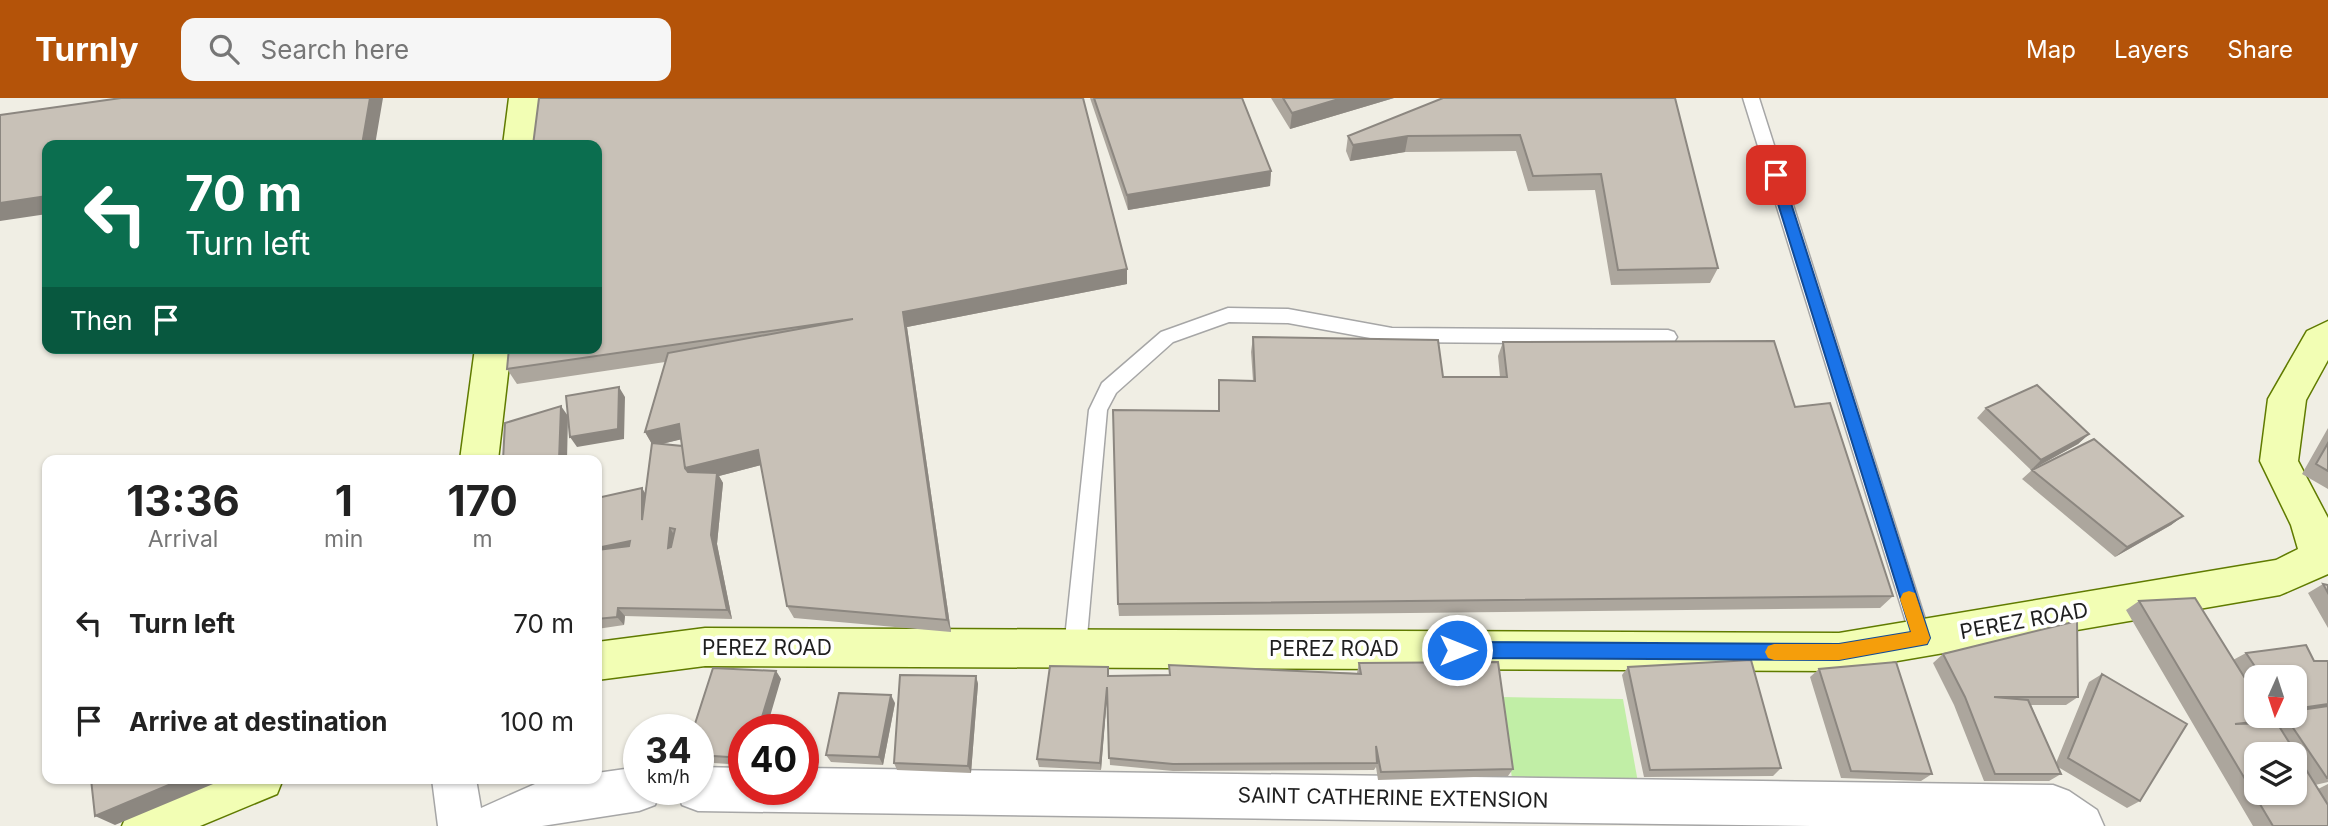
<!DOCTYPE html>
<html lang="en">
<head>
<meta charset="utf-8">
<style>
  body { margin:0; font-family:Inter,sans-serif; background:#f6f6f6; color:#222; height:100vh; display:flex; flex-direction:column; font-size:26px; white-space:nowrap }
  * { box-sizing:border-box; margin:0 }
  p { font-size:23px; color:#767676 }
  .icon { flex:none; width:38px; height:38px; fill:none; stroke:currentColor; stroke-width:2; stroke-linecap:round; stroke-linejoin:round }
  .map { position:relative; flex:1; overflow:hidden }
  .drawer { position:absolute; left:42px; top:357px; width:560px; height:329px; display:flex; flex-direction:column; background:#fff; border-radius:14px; box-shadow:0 2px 5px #0004 }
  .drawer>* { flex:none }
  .banner { position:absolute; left:42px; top:42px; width:560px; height:214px; border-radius:14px; box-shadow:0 2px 5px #0004; background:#0b6e4f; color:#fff; overflow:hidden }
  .needle { width:46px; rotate:183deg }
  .tools { position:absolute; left:2244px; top:567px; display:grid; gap:14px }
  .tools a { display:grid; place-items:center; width:63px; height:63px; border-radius:14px; background:#fff; box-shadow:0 2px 5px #0004; font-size:35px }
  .speed { position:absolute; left:623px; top:616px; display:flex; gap:14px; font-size:35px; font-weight:700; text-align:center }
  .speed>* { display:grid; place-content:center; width:91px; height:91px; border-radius:50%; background:#fff; box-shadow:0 2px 5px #0004; line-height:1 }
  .speed small { font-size:18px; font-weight:400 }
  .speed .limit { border:10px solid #d22; background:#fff; color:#111 }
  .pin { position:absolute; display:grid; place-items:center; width:60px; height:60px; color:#fff; margin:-30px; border-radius:14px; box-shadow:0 4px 10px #0006 }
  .me { position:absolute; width:77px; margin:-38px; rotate:90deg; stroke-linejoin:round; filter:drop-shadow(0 0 5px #0008) }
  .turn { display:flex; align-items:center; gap:24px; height:147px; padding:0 28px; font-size:32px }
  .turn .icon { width:91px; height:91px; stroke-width:2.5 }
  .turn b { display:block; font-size:49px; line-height:60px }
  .then { display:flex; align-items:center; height:66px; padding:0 28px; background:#0003; gap:14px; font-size:26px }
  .eta { display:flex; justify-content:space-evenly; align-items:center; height:119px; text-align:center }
  .eta b { font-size:42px; font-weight:700; line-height:49px }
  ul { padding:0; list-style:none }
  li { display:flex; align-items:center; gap:21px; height:98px; padding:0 28px }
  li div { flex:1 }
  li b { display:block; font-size:26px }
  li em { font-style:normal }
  header { display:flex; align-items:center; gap:42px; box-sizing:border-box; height:98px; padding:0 35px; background:#b45309; color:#fff }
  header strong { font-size:33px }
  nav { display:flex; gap:38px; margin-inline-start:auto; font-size:24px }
  .search { width:490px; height:63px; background:#f6f6f6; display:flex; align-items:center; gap:18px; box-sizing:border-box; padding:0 24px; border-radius:14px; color:#767676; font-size:26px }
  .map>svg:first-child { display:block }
</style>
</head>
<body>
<header>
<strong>Turnly</strong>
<div class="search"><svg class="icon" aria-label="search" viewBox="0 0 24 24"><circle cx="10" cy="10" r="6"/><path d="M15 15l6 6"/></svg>Search here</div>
<nav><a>Map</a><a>Layers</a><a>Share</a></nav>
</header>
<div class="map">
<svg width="2328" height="728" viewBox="0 0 2328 728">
  <rect width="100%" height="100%" fill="#f0eee4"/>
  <path fill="#c1eea6" d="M1501 599 1623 601 1639 690 1513 688Z"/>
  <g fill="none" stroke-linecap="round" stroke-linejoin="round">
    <g stroke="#a6a6a6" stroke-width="3">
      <path id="lane" d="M1743 0H1759L1931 540 1928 547 1921 550 1914 547 1911 540Z
        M1228 210 1288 211 1392 230 1668 232 1674 234 1677 239 1674 244 1668 246 1392 244 1288 225 1229 224 1173 244 1116 295 1107 312 1086 550 1082 557 1075 560 1068 557 1064 550 1089 312 1102 285 1161 234Z"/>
    </g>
    <g stroke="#a6a6a6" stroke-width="3">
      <path id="street" d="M639 669V691H661L655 707 639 713 542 728H438L432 681H476L481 710 544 682 597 681V675Z
        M698 669 744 670V691H803V670L2053 687 2069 693 2097 712 2104 728H1811L698 713 682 707 676 691H698Z"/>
    </g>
    <g stroke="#607b00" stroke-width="3">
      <path id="secondary" d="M509 0H541L535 47H503Z
        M2328 223V262L2306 302 2298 363 2328 420V476L2280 497 1839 573 705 568 597 582V544L705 530 1839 535 2276 462 2298 451 2291 427 2260 363 2268 301 2307 233Z
        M475 250H511L498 362H460Z
        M207 681H283L277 696 200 728H122L129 712Z"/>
    </g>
    <use href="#lane" fill="#fff" fill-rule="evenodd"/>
    <use href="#street" fill="#fff" fill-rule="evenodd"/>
    <use href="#secondary" fill="#f2feb4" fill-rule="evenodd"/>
  </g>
  <path fill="#aca69d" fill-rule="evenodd" d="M1090 0H1242L1271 73 1270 88 1128 112Z
    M1271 0H1394L1290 31Z
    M1675 0 1718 170 1710 185 1611 187 1595 92 1528 93 1516 53 1405 54 1350 63 1346 53 1348 38Z
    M1127 171V186L907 229 951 534 794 520 787 508 761 367 719 378 723 385 717 446 732 521 625 518 624 527 597 531V400L642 390 645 396 652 346 645 334 665 264 517 286 507 271ZM681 341 682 348 662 346Z
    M1253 239 1443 279H1500L1498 258 1503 244 1795 309 1893 498 1880 510 1119 518 1118 506 1218 313 1219 282 1253 283 1251 254Z
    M1986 310 2089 336 2078 346 2031 372 1977 320Z
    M2328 330V391L2302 376Z
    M2032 372 2183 418 2171 427 2115 459 2022 381Z
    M2323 486 2328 487V530L2308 495Z
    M2139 503 2233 562 2246 555 2314 563H2328V684L2315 687 2318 691 2328 686V728H2253L2126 512ZM2256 579H2294V618H2256Z
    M1943 556 2078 599 2066 607H2031L2056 665 2089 584 2102 576 2140 703 2127 710 2058 669 2061 676 2049 683H1984L1954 607 1933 565Z
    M1359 565 1513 671 1508 678 1378 682 1376 669 1374 672 1173 673 1110 667 1107 601 1101 672 1039 669 1037 661 1109 578 1169 577V567L1357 575Z
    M1628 569 1781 670 1773 678 1644 679 1622 577Z
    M1819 571 1932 676 1921 683 1841 680 1810 579Z
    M776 573 781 581 744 632V667L698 664V632Z
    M976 578 978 586 971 675 897 672 894 665Z
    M895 605 883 667 831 664 826 657Z"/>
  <path fill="#8c8780" d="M370 0H383L375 47H362Z
    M1342 0H1394L1290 31 1292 15Z
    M1408 38 1405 54 1350 63 1353 47Z
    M1271 73 1270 88 1128 112 1127 97Z
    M47 98V116L0 123V105Z
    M1127 171V186L907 229 951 534 947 522 903 214Z
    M619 289 625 299 624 341 577 349 570 339Z
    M561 308 568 318 567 362H559Z
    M679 326 687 340 653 348 645 334Z
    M2089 336 2078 346 2031 372 2041 362Z
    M758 352 765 366 719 378 723 385 717 446 732 521 727 512 693 384 685 370Z
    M642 390 648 400 642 422Z
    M2183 418 2171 427 2115 459 2127 449Z
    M670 430 676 440 675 459 668 450Z
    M630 443 636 452 597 460V450Z
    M618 510 625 518 624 527 617 519Z
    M776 573 781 581 766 632H758Z
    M976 578 978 586 971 675 968 668Z
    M1107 589V597L1101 672 1100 665Z
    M891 597 895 605 883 667 879 659Z
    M183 681H225L115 727 95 718Z"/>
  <path fill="#c8c1b7" stroke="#8c8780" stroke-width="2" fill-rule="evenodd" d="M121 0H370L362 47H47V98L0 105V17Z
    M539 0H1083L1127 171 903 214 947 522 787 508 758 352 685 370 679 326 645 334 668 255 853 221 507 271 509 250H597V47H533Z
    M1094 0H1242L1271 73 1127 97Z
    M1283 0H1342L1292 15Z
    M1443 0H1675L1718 170 1618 172 1601 76 1533 78 1520 37 1408 38 1353 47 1348 38Z
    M1253 239 1438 242 1443 279H1507L1503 244 1774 243 1795 309 1830 305 1893 498 1118 506 1113 312 1219 313V282L1255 283Z
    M2037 287 2089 336 2041 362 1986 310Z
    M619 289 618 331 570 339 566 298Z
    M561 308 559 362H503L505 325Z
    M2094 341 2183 418 2127 449 2032 372Z
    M652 345 682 348 685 370 688 374 717 375 711 437 727 512 618 510 617 519 597 521V452L629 448 630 443 597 450V400L642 390V422ZM670 430 675 431 671 449 668 450Z
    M2328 345V373L2316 366Z
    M2323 486 2328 487V495Z
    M2195 500 2256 598V618H2268L2270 622 2235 626 2277 625 2328 707V728H2273L2139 503ZM2256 656H2294V695H2256Z
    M2077 523 2078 599H1994L2028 602 2061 676H1995L1965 599 1943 556Z
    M2306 547 2314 563H2328V606L2294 611V579H2262L2246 555Z
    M1751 562 1781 670 1650 672 1628 569Z
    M1498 564 1513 671 1381 674 1376 648 1377 665 1173 666 1109 660 1107 589 1100 665 1037 661 1050 568 1108 569V578L1170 577 1169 567 1361 576 1359 565Z
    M1896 564 1932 676 1851 673 1819 571Z
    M713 570 776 573 758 632H744V660L698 657V632H693Z
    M2102 576 2187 626 2140 703 2068 660Z
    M900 577 976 578 968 668 894 665Z
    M839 595 891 597 879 659 826 657Z
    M2328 608V680H2327L2285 618H2294V613Z
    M91 681H183L95 718Z"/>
  <path fill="#1a73e8" stroke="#114b97" stroke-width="2" d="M1776 72 1782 77 1930 540 1927 546 1839 562 1457 560 1451 558 1448 552 1451 546 1457 544 1839 546 1911 534 1769 77Z"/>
  <path fill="#f59e0b" d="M1909 493 1915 495 1930 540 1927 546 1839 562H1774L1768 560 1765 554 1768 548 1774 546H1839L1911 534 1900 501 1903 495Z"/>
  <g text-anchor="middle" stroke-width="7" stroke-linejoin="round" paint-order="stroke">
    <g font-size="21" fill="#1f1f1f" stroke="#fff">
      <text transform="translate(2024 523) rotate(-10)" y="7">PEREZ ROAD</text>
      <text x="767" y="557">PEREZ ROAD</text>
      <text x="1334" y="558">PEREZ ROAD</text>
      <text transform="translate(1393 700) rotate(1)" y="7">SAINT CATHERINE EXTENSION</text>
    </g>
  </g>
</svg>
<div class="tools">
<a><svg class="needle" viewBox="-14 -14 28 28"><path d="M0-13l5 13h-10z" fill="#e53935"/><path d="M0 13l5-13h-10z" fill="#767676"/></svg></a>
<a><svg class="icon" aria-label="layers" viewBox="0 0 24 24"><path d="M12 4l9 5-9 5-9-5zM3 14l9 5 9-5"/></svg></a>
</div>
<div class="speed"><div>34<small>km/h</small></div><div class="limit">40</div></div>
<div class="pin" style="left:1776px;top:77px;background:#d93025"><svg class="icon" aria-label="arrive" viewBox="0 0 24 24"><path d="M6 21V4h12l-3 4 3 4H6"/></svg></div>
<svg class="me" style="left:1457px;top:552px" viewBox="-20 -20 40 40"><circle r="17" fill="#1a73e8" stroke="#fff" stroke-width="3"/><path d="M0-11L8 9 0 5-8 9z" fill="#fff"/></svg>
<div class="banner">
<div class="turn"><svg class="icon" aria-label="left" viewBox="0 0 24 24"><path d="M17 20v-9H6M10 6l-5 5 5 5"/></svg><div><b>70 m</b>Turn left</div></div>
<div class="then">Then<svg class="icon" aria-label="arrive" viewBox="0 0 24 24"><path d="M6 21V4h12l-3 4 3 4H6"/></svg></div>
</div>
<section class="drawer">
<div class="eta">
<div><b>13:36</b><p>Arrival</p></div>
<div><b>1</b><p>min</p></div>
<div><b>170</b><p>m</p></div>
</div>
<ul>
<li><svg class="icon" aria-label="left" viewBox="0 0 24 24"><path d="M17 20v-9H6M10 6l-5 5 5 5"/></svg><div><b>Turn left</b></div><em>70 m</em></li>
<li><svg class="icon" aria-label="arrive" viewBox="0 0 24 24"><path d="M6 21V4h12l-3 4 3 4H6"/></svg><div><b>Arrive at destination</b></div><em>100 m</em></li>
</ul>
</section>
</div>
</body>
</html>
